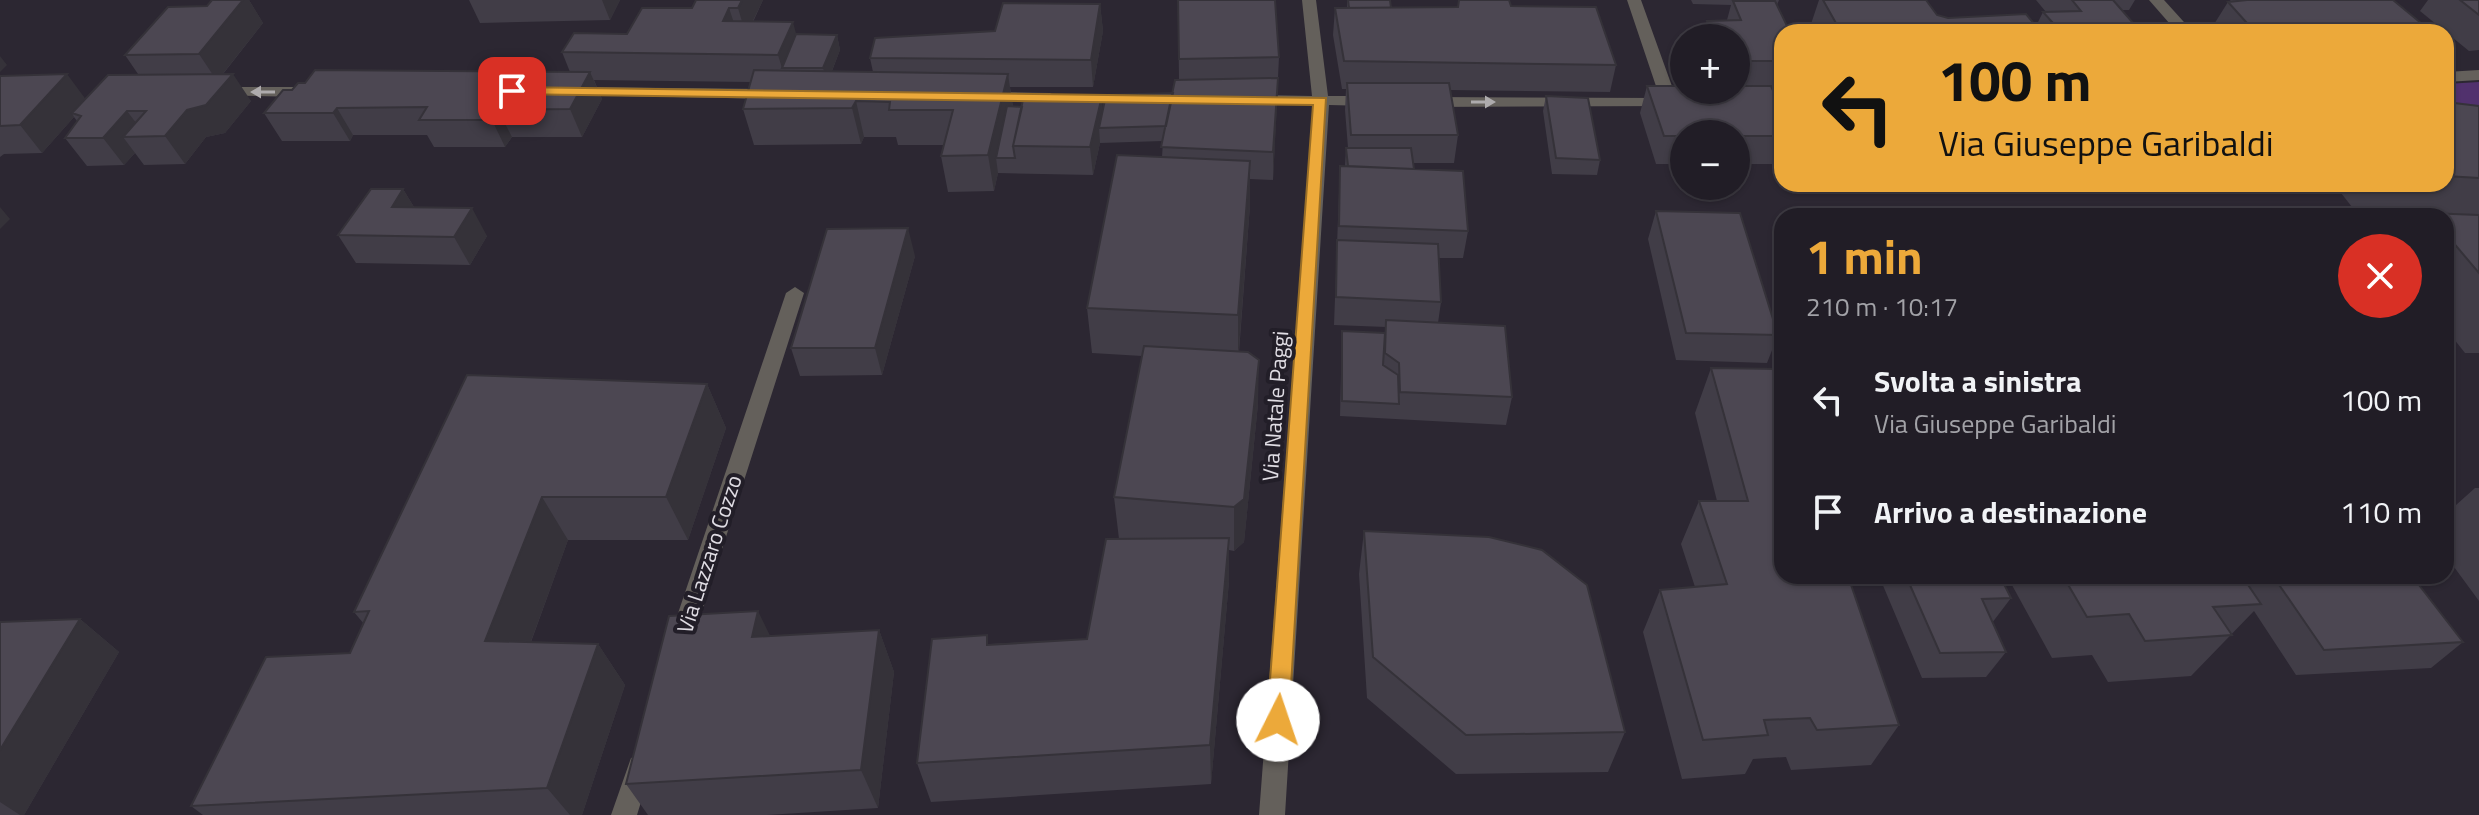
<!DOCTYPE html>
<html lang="it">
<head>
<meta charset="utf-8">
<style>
  body { margin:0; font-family:"Titillium Web",sans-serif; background:#29262e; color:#f1f3f6; height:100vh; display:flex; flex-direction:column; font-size:30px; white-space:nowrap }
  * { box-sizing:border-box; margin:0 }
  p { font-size:26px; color:#a2a2a7 }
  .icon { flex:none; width:44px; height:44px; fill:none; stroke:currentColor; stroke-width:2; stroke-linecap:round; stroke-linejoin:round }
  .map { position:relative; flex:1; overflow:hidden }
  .drawer { position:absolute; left:1774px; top:208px; width:680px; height:376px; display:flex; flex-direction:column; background:#211d26; border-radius:24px; box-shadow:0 2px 6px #0004,0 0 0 2px #3e3b43 }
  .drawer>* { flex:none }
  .guide { position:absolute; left:1774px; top:24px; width:680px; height:168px; border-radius:24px; box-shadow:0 2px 6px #0004,0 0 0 2px #3e3b43; background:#eca93a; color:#111; overflow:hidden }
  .fabs { position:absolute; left:1670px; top:24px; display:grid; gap:16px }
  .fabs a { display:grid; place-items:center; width:80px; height:80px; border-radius:50%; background:#211d26; box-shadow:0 2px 6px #0004,0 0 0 2px #3e3b43; font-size:40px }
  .pin { position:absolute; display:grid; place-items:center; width:68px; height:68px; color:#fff; margin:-34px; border-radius:16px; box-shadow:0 4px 12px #0006 }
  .me { position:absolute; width:88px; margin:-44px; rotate:4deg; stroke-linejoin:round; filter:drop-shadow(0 0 6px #0008) }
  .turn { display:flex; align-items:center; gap:28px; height:168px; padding:0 32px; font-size:36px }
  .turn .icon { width:104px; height:104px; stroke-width:2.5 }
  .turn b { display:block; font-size:56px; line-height:68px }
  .round { display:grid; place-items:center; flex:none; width:84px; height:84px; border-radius:42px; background:#29262e }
  .headline { display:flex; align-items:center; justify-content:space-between; height:136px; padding:0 32px }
  h1 { font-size:48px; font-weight:700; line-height:60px; color:#eca93a }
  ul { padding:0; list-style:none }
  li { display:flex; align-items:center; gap:24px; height:112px; padding:0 32px }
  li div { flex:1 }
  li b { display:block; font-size:30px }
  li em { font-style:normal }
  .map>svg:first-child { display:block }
</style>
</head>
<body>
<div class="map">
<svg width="2479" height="815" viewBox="0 0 2479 815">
  <rect width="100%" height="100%" fill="#2c2732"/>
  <path fill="#51316d" d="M2479 82V140L2446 137V84Z"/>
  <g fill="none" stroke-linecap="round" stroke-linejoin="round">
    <path fill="#64605b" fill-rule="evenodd" d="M1302 0H1316L1328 96H1370L1378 101 1370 106 1329 105 1285 815H1259L1313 105H1250L1242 100 1250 95 1312 96Z
      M1627 0H1641L1678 103 1676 106 1426 107 1418 102 1426 97 1660 98Z
      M2149 0H2164L2193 32H2177Z
      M2479 70V80L2446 82V72Z
      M218 87H306L314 92 306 97 212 95V89Z
      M574 87 774 89 782 94 774 99 568 95V89Z
      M986 92 1050 93 1058 98 1050 103 980 100 978 97Z
      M795 287 804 293 693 640 689 647 681 650 673 647 669 640 786 293Z
      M640 755 649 758 652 766 637 815H611L631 758Z"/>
  </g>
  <path fill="#413d47" d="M212 0H249L263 23 223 74 251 101 225 133 206 137 185 164 144 165 135 153 124 165 87 166 65 138 77 121 74 117 42 153 4 154 0 157V76L85 99 138 74 125 55 207 6Z
    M469 0H620L610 20 480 23Z
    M763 0 753 22 796 34 837 35 840 50 832 71 873 72 870 58 995 31 1100 4 1103 31 1093 87H1010L1013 107 1103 109 1173 93 1179 80 1178 0 1279 57 1273 180 1250 179V205L1239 352 1258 404 1244 542 1234 551 1229 550V581L1211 784 931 802 917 763 990 644 1087 639 1119 539 1114 497 1142 356 1092 353 1087 308 1162 157 1163 141 1100 143 1093 175 998 173 994 191 948 192 941 156 944 145H898L896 137H864L861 144 754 145 743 109 750 82 594 80 602 99 582 137H512L505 147H434L427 135H353L350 141H282L264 113 570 72 562 52 627 34 692 8Z
    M1347 0 1391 8 1511 6 1616 65 1610 92 1450 90 1458 135 1454 163H1413L1414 169 1468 231 1463 258H1439L1441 302 1438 323 1512 397 1506 425 1340 416 1342 331 1385 333 1386 327 1334 325 1340 166H1345L1346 148H1348L1345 110 1346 89H1342L1333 35 1335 8H1347Z
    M1691 0H1779L1777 5 1782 32V88H1772L1777 100H1782V164H1736V134H1684V164H1656L1640 113 1647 86 1736 90V38H1702L1707 21 1727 20 1731 5 1693 4Z
    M1819 0H1926L1937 15 1948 18 2036 26 2043 12H2046L2036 0H2135L2129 10H2122L2141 32H1816L1811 24Z
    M2231 0H2393L2427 28 2423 32H2214L2211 29 2228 2Z
    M2428 0H2479V50L2469 51 2420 11Z
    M1546 96 1600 160 1597 175 1552 174 1543 111Z
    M2446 102 2479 106V353H2465L2446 329V216H2359L2334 184H2446Z
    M403 189 414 207 487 236 470 265 356 263 338 235Z
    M1656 211 1778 335 1767 363 1676 360 1648 239Z
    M915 256 882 375 800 376 791 348Z
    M1711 368 1782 576 1899 725 1871 765 1791 770 1786 757 1753 759 1745 774 1682 779 1643 632 1660 590 1695 587 1681 544 1699 501H1717L1695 413Z
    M707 384 726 428 688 540H568L531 642 598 644 625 685 582 815H203L191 806 350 653 364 624 354 612Z
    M2475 488H2479V601L2446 556V514Z
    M1364 531 1625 732 1608 772 1456 774 1367 698 1359 574Z
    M1879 576H2000L2011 598 1992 623 2006 652 1986 677 1922 678Z
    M2007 576H2412L2463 642 2431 668 2296 675 2254 611 2191 676 2108 682 2092 655 2052 658Z
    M80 619 119 652 24 815H0V622Z
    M879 630 894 672 878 808 767 815H648L626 784 770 636Z"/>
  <path fill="#353239" d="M243 0H249L263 23 217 81 199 54Z
    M602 0H620L610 20Z
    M742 0H763L746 35 738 8Z
    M1100 4 1103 31 1093 87 1091 60Z
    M729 8 738 35 723 21Z
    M793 22 800 49 782 68 778 55Z
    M837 35 840 50 827 83 823 68Z
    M0 56 7 65 0 72Z
    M590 72 602 99 582 137 570 109Z
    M67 74 87 101 72 113 74 117 42 153 20 125Z
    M233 74 251 101 225 133 206 137 185 164 165 136 187 110Z
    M1008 74 1013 109 996 158 998 173 994 191 988 155Z
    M1278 78 1277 105 1273 180V152Z
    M1102 96 1104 123 1099 128 1100 143 1093 175 1090 147Z
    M856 101 864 137 861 144 852 108Z
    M337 108 353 135 350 141 333 113Z
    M498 110 512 137 505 147 492 120Z
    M127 111 146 136 123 137 135 153 124 165 103 138Z
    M1250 161V205L1238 360V315Z
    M403 189 420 217 392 207Z
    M0 207 10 219 0 229Z
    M472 208 487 236 470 265 454 237Z
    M908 228 915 256 882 375 875 348Z
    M1259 360 1258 404 1244 542 1234 551V507Z
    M707 384 726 428 688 540 666 497Z
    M542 497 568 540 516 682 485 641Z
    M1229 538V581L1211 784 1210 745Z
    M758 611 778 652 752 637Z
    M80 619 119 652 24 815H20L0 802V750Z
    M879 630 894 672 878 808 861 770Z
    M598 644 625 685 582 815H570L547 788Z"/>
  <path fill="#4c4752" stroke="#353239" stroke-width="2" d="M212 0H243L199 54 125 55 168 7 207 6Z
    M696 0H742L738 8H729L723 21 793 22 778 55 562 52 574 33 627 34 642 8H692Z
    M1178 0H1275L1279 57 1179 59Z
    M1348 0H1390L1391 8H1349Z
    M1459 0H1509L1511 6 1596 7 1616 65 1344 61 1335 8 1458 7Z
    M1823 0H1926L1937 15 1948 18 2026 14 2041 32H1841Z
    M2072 0H2113L2141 32H2061L2043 12 2081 11Z
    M2247 0H2393L2427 28 2330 32H2255L2228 2Z
    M2460 0H2479V15Z
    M1733 1H1775L1790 32H1782V61H1736V38H1714L1707 21 1741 20Z
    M1003 3 1100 4 1091 60 870 58 875 38 995 31Z
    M796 34 837 35 823 68H782Z
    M315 70 590 72 570 109 498 110 492 120H419L427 107 337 108 333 113H264L283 90H292L298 83H305Z
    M754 70 1008 74 988 155 941 156 953 110H889L890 102 856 101 852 108 743 109Z
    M67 74 20 125 0 126V76Z
    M233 74 206 105 187 110 165 136 123 137 146 111H127L103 138H65L81 116 72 113 108 75Z
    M1278 78 1273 152 1161 147 1175 80Z
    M1347 83H1449L1458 135H1351Z
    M1647 86H1684V90H1736V86H1771L1782 111V136H1736V134H1684V136H1664Z
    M1173 93 1166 126 1099 128 1106 95Z
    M1024 95 1102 96 1090 147 1013 146Z
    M1546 96 1588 98 1600 160 1556 158Z
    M1777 100H1782V111Z
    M2446 102 2479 106V178L2446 176Z
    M1007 106 1022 107 1013 146 1015 158H996Z
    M1346 148H1411L1414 169 1348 166Z
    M1117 155 1250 161 1238 315 1087 308Z
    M1340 166 1463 171 1468 231 1339 226Z
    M371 189H403L392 207 472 208 454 237 338 235Z
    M1656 211 1740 213 1778 335 1686 333Z
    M2428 213 2479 215V273L2446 234V216H2431Z
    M908 228 875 348H791L827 229Z
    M1337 240 1438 244 1441 302 1336 297Z
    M1386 320 1505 326 1512 397 1400 392 1399 363 1385 353Z
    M1342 331 1385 333 1383 365 1398 375 1399 404 1342 401Z
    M1144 346 1248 352 1259 360 1244 499 1234 507 1114 497Z
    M1711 368 1782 369V576H1848L1899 725 1817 730 1810 718 1764 720 1768 735 1703 740 1660 590 1727 584 1699 501H1748Z
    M467 375 707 384 666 497H542L485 641 598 644 547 788 191 806 266 657 350 653 369 611 354 612Z
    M1364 531 1489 537 1542 550 1587 585 1625 732 1466 735 1373 657Z
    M1229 538 1210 745 917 763 932 639 987 635V645L1087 639 1106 539Z
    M1906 576H2000L2011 598 1982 599 2006 652 1940 653Z
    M2063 576H2242L2261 604 2213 607 2232 635 2145 641 2129 614 2087 617Z
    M2273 576H2412L2463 642 2324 650Z
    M758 611 752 637 879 630 861 770 626 784 669 616Z
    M80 619 0 750V622Z"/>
  <defs><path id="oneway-solid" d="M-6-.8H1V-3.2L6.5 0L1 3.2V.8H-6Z" transform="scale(2)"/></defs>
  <g fill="#aeabad">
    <use href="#oneway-solid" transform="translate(263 92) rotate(180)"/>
    <use href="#oneway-solid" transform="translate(1483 102)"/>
  </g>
  <path fill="#eca93a" stroke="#996e26" stroke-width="2" d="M512 87 1326 98 1289 720 1286 727 1278 729 1270 727 1267 720 1313 105 507 94V88Z"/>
  <g text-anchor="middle" stroke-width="8" stroke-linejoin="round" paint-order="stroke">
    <g font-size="22" fill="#e0dde4" stroke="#221e28">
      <text transform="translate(1275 406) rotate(-86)" y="8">Via Natale Paggi</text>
      <text transform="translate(709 554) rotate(-72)" y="8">Via Lazzaro Cozzo</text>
    </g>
  </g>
</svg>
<div class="fabs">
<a>+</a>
<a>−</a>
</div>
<div class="pin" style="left:512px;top:91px;background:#d93025"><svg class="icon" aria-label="arrive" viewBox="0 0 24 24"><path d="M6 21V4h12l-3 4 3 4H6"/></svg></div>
<svg class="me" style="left:1278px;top:720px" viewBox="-20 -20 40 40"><circle r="19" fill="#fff"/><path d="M0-13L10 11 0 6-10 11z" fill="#eca93a"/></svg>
<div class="guide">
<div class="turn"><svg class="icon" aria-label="left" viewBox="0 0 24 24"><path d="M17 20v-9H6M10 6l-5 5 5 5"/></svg><div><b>100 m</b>Via Giuseppe Garibaldi</div></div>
</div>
<section class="drawer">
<div class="headline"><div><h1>1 min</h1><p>210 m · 10:17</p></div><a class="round" style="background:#d93025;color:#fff"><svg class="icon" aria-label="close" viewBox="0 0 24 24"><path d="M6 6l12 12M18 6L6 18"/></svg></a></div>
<ul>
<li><svg class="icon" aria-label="left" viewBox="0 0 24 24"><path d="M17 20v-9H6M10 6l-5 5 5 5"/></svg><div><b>Svolta a sinistra</b><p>Via Giuseppe Garibaldi</p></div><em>100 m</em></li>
<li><svg class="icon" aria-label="arrive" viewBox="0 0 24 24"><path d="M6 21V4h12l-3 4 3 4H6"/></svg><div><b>Arrivo a destinazione</b></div><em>110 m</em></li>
</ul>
</section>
</div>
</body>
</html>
